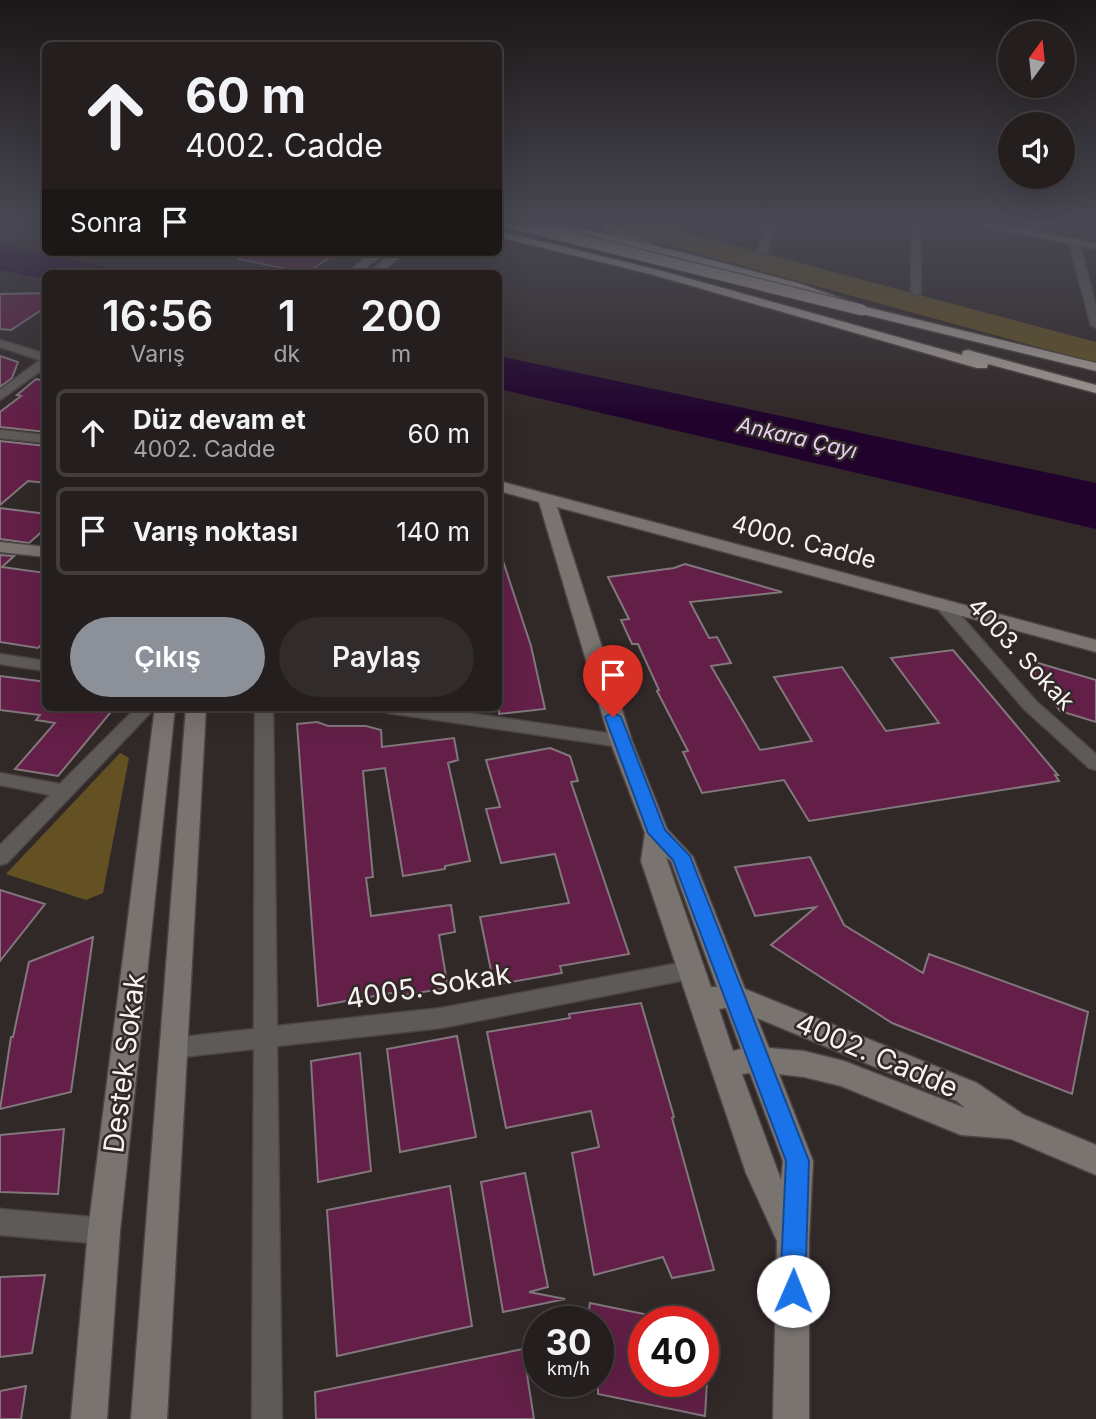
<!DOCTYPE html>
<html lang="tr">
<head>
<meta charset="utf-8">
<style>
  body { margin:0; font-family:Inter,sans-serif; background:#312b2b; color:#f1f3f6; height:100vh; display:flex; flex-direction:column; font-size:26px; white-space:nowrap }
  * { box-sizing:border-box; margin:0 }
  p { font-size:23px; color:#a3a2a4 }
  .icon { flex:none; width:38px; height:38px; fill:none; stroke:currentColor; stroke-width:2; stroke-linecap:round; stroke-linejoin:round }
  .map { position:relative; flex:1; overflow:hidden }
  .drawer { position:absolute; left:42px; top:270px; width:460px; height:441px; display:flex; flex-direction:column; background:#251e1e; border-radius:10px; box-shadow:0 7px 28px #0002,0 0 0 2px #423c3c }
  .drawer>* { flex:none }
  .banner { position:absolute; left:42px; top:42px; width:460px; height:214px; border-radius:10px; box-shadow:0 7px 28px #0002,0 0 0 2px #423c3c; background:#251e1e; color:#f1f3f6; overflow:hidden }
  .needle { width:46px; rotate:15deg }
  .fabs { position:absolute; left:998px; top:21px; display:grid; gap:14px }
  .fabs a { display:grid; place-items:center; width:77px; height:77px; border-radius:50%; background:#251e1e; box-shadow:0 7px 28px #0002,0 0 0 2px #423c3c; font-size:35px }
  .speed { position:absolute; left:523px; top:1306px; display:flex; gap:14px; font-size:35px; font-weight:700; text-align:center }
  .speed>* { display:grid; place-content:center; width:91px; height:91px; border-radius:50%; background:#251e1e; box-shadow:0 7px 28px #0002,0 0 0 2px #423c3c; line-height:1 }
  .speed small { font-size:18px; font-weight:400 }
  .speed .limit { border:10px solid #d22; background:#fff; color:#111 }
  .pin { position:absolute; display:grid; place-items:center; width:60px; height:60px; color:#fff; margin:-72px -30px; border-radius:50% 50% 50% 0; rotate:-45deg; box-shadow:0 0 7px #0007 }
  .pin .icon { rotate:45deg }
  .me { position:absolute; width:77px; margin:-38px; rotate:1deg; stroke-linejoin:round; filter:drop-shadow(0 0 5px #0008) }
  .turn { display:flex; align-items:center; gap:24px; height:147px; padding:0 28px; font-size:32px }
  .turn .icon { width:91px; height:91px; stroke-width:2.5 }
  .turn b { display:block; font-size:49px; line-height:60px }
  .then { display:flex; align-items:center; height:66px; padding:0 28px; background:#0003; gap:14px; font-size:26px }
  .eta { display:flex; justify-content:space-evenly; align-items:center; height:119px; text-align:center }
  .eta b { font-size:42px; font-weight:600; line-height:49px }
  .action { display:flex; gap:14px; margin-top:auto; padding:14px 28px }
  .action a { flex:1; height:80px; border-radius:42px; background:#8c9099; color:#fff; font-size:28px; font-weight:600; line-height:80px; text-align:center }
  .action a+a { background:#312b2b; color:#f1f3f6 }
  ul { padding:0; list-style:none }
  li { display:flex; align-items:center; gap:21px; height:88px; margin:0 14px 10px; padding:0 14px; border:4px solid #423c3c; border-radius:10px }
  li div { flex:1 }
  li b { display:block; font-size:26px }
  li em { font-style:normal }
  .map>svg:first-child { display:block }
</style>
</head>
<body>
<div class="map">
<svg width="1096" height="1419" viewBox="0 0 1096 1419">
  <rect width="100%" height="100%" fill="#312828"/>
  <path fill="#635123" d="M626 221H643L1096 342V363L645 239 629 234 619 225Z
    M120 753 129 758 103 893 86 900 6 874Z"/>
  <path fill="#20022d" d="M0 243 132 273H46L45 279 0 270Z
    M499 356 1096 483V529L499 389Z"/>
  <path fill="#631f47" stroke="#81777c" stroke-width="2" d="M240 252H337L307 273 239 259Z
    M46 293V307L11 330 0 329V294Z
    M0 356 18 362 12 378 0 387Z
    M36 379 46 381V432L0 427V412L21 396 17 395Z
    M0 441 46 446V483L28 481 0 505Z
    M0 508 46 514V528L29 543 0 539Z
    M0 555 14 556 2 567 46 573V640L38 648 0 642Z
    M499 558H502L531 646 545 709 499 714Z
    M685 564 782 592 690 602 709 638 717 637 731 663 711 666 760 750 812 741 774 677 842 667 886 731 939 723 891 658 953 650 1058 775H1055L1059 781 809 821 784 780 702 793 683 752 688 751 657 691 659 690 638 644H632L621 620 629 619 608 577 674 568Z
    M1038 663 1096 680V722L1060 711 1034 674Z
    M0 676 46 682V709L115 707 58 776 15 769 55 723 36 720 40 715 0 710Z
    M317 722 328 726H366L381 730 382 747 454 738 458 760 448 763 470 861 445 866V869L403 876 385 768 363 771 373 877 366 878 371 916 451 905 455 932 439 935 448 988 404 995 403 991 318 1006 297 724Z
    M550 748 570 756 578 781 571 782 629 954 560 966 562 973 494 985 480 917 569 903 555 854 501 863 486 809 500 807 486 760Z
    M810 857 844 925 923 973 929 954 1088 1012 1072 1094 892 1023 771 945 816 907 755 916 735 867Z
    M0 890 45 904 0 961Z
    M93 937 71 1092 0 1109 11 1037H13L29 962Z
    M641 1003 674 1117 672 1118 714 1270 672 1278 663 1257 594 1275 572 1153 599 1147 591 1111 506 1128 487 1032 570 1018 569 1014Z
    M457 1036 476 1137 400 1152 387 1049Z
    M360 1053 371 1171 318 1182 311 1061Z
    M64 1129 58 1194 0 1192V1135Z
    M525 1173 548 1287 529 1292 565 1299 503 1312 481 1182Z
    M450 1186 472 1326 337 1356 327 1210Z
    M45 1275 32 1353 0 1357V1277Z
    M590 1303 644 1314V1381H707L705 1416 598 1394V1321H587Z
    M523 1349 534 1419H316L315 1392Z
    M26 1386 21 1419H0V1391Z"/>
  <g fill="none" stroke-linecap="round" stroke-linejoin="round">
    <g stroke="#4d4444" stroke-width="3">
      <path id="street" d="M768 221H776L767 252 762 255 757 252Z
        M912 221H920L921 293 916 296 911 293Z
        M1074 239 1079 242 1096 306V328L1091 325 1069 242Z
        M0 340 46 354V367L0 400V390L40 360 0 347Z
        M0 430 46 435V443L0 438Z
        M942 599 948 601 1036 701 1096 754V770L1089 768 1024 709 936 607 934 604Z
        M0 654 46 661V671L0 664Z
        M137 707H156L7 863 0 865V845L50 795 0 785V773L60 784Z
        M255 707H273L277 1026 441 1008 690 961 698 964 701 970 698 976 690 979 441 1028 277 1046 282 1419H252L254 1049 173 1058 165 1055 161 1048 165 1041 173 1038 254 1029Z
        M379 707H427L621 735 630 741 621 747 388 713Z
        M0 1209 104 1218 114 1222 117 1231 114 1240 104 1244 0 1235Z"/>
    </g>
    <g stroke="#4d4444" stroke-width="3">
      <path id="secondary" d="M603 221H613L614 227 667 250 662 253 618 238 605 230Z
        M956 221H980L1096 243V249Z
        M373 252H386L359 273H346Z
        M393 252H406L381 273H368Z
        M499 481 1096 640V652L557 507 632 741 667 829 693 857 745 989 977 1083 1024 1115 1096 1145V1175L1011 1139 961 1135 841 1086 804 1077 779 1074 813 1161 809 1239V1419H773L777 1241 746 1173 641 861 645 833 610 741 539 502 499 491ZM666 857 671 861 717 987H711ZM726 1008 741 1049 733 1051 719 1009ZM757 1018 957 1101 965 1108 844 1061 804 1051 769 1048ZM750 1073 783 1161 781 1180 742 1074Z
        M0 542 46 547V557L0 552Z
        M155 707H175L120 1231 107 1419H71L88 1231Z
        M186 707H206L167 1419H131Z"/>
    </g>
    <g stroke="#4d4444" stroke-width="3">
      <path id="highway" d="M525 221H546L685 253 801 284 866 307 1096 363V371L858 313 793 290 679 258Z
        M499 231 662 271 962 355 963 351 968 350 1096 385V393L988 364 987 368H977L654 275 499 237Z"/>
    </g>
    <use href="#street" fill="#5e5a58" fill-rule="evenodd"/>
    <use href="#secondary" fill="#7a7471" fill-rule="evenodd"/>
    <use href="#highway" fill="#a49b95" fill-rule="evenodd"/>
    <g stroke="#4d4444" stroke-width="13" stroke-linecap="butt">
      <path id="highway-bridge" d="M503 221 862 310"/>
    </g>
    <use href="#highway-bridge" stroke="#a49b95" stroke-width="11"/>
  </g>
  <linearGradient id="sky" x2="0" y2="1"><stop stop-color="#1b1616"/><stop offset="0.53" stop-color="#484853"/><stop offset="1" stop-color="#484853" stop-opacity="0"/></linearGradient>
  <rect width="1096" height="420" fill="url(#sky)"/>
  <path fill="#1a73e8" stroke="#114b97" stroke-width="2" d="M613 712 621 717 665 830 690 856 809 1161 805 1291 802 1300 793 1304 784 1300 780 1291 786 1161 673 860 648 833 605 717Z"/>
  <g text-anchor="middle" stroke-width="5" stroke-linejoin="round" paint-order="stroke">
    <g font-size="21" font-style="italic" fill="#e9d1f5" stroke="#312828">
      <text transform="translate(797 438) rotate(13)" y="7">Ankara Çayı</text>
    </g>
    <g font-size="24" fill="#f8f2f1" stroke="#312828">
      <text transform="translate(804 542) rotate(15)" y="8">4000. Cadde</text>
      <text transform="translate(1021 654) rotate(47)" y="8">4003. Sokak</text>
    </g>
    <g font-size="28" fill="#f8f2f1" stroke="#312828">
      <text transform="translate(428 986) rotate(-9)" y="10">4005. Sokak</text>
      <text transform="translate(877 1055) rotate(23)" y="10">4002. Cadde</text>
      <text transform="translate(124 1063) rotate(-83)" y="10">Destek Sokak</text>
    </g>
  </g>
</svg>
<div class="fabs">
<a><svg class="needle" viewBox="-14 -14 28 28"><path d="M0-13l5 13h-10z" fill="#e53935"/><path d="M0 13l5-13h-10z" fill="#a3a2a4"/></svg></a>
<a><svg class="icon" aria-label="sound" viewBox="0 0 24 24"><path d="M4 9h4l5-4v14l-5-4H4zM17 9q2 3 0 6"/></svg></a>
</div>
<div class="speed"><div>30<small>km/h</small></div><div class="limit">40</div></div>
<div class="pin" style="left:613px;top:717px;background:#d93025"><svg class="icon" aria-label="arrive" viewBox="0 0 24 24"><path d="M6 21V4h12l-3 4 3 4H6"/></svg></div>
<svg class="me" style="left:793px;top:1291px" viewBox="-20 -20 40 40"><circle r="19" fill="#fff"/><path d="M0-13L10 11 0 6-10 11z" fill="#1a73e8"/></svg>
<div class="banner">
<div class="turn"><svg class="icon" aria-label="ahead" viewBox="0 0 24 24"><path d="M12 20V5M6 11l6-6 6 6"/></svg><div><b>60 m</b>4002. Cadde</div></div>
<div class="then">Sonra<svg class="icon" aria-label="arrive" viewBox="0 0 24 24"><path d="M6 21V4h12l-3 4 3 4H6"/></svg></div>
</div>
<section class="drawer">
<div class="eta">
<div><b>16:56</b><p>Varış</p></div>
<div><b>1</b><p>dk</p></div>
<div><b>200</b><p>m</p></div>
</div>
<ul>
<li><svg class="icon" aria-label="ahead" viewBox="0 0 24 24"><path d="M12 20V5M6 11l6-6 6 6"/></svg><div><b>Düz devam et</b><p>4002. Cadde</p></div><em>60 m</em></li>
<li><svg class="icon" aria-label="arrive" viewBox="0 0 24 24"><path d="M6 21V4h12l-3 4 3 4H6"/></svg><div><b>Varış noktası</b></div><em>140 m</em></li>
</ul>
<div class="action"><a>Çıkış</a><a>Paylaş</a></div>
</section>
</div>
</body>
</html>
